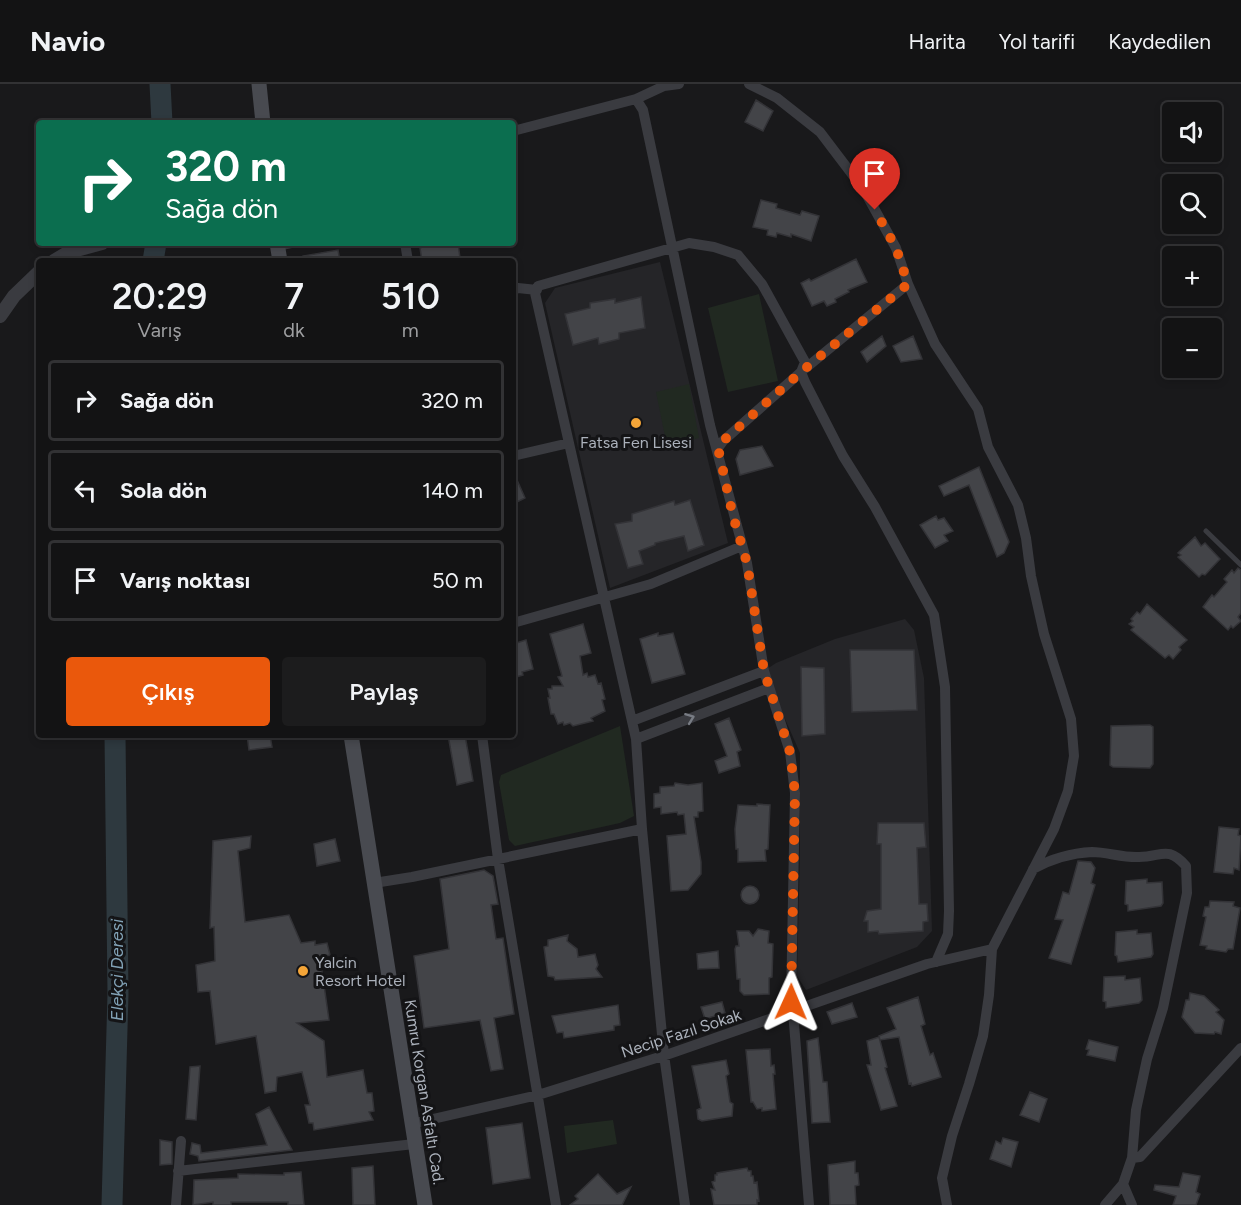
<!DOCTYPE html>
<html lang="tr">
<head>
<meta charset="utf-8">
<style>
  body { margin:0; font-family:Figtree,sans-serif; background:#1c1c1d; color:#f1f3f6; height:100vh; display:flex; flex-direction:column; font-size:22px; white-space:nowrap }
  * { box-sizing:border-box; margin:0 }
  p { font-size:20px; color:#9d9ea0 }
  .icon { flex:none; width:33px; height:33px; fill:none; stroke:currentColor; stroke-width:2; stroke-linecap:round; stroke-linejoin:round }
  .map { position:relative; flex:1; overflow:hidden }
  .side { position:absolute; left:36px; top:174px; width:480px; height:480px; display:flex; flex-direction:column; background:#131314; border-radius:6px; box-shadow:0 3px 9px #0003,0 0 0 2px #323234 }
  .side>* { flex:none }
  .top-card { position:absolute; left:36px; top:36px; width:480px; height:126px; border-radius:6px; box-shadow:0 3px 9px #0003,0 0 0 2px #323234; background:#0b6e4f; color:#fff; overflow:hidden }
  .tools { position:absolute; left:1162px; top:18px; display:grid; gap:12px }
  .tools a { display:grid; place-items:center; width:60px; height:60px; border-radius:6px; background:#131314; box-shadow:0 3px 9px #0003,0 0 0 2px #323234; font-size:30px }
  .pin { position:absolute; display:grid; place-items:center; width:51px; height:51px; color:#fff; margin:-62px -26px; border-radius:50% 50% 50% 0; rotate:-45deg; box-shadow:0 0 6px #0007 }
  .pin .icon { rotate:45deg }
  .me { position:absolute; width:66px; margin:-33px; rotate:1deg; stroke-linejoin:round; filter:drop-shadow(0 0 4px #0008) }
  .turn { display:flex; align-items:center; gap:21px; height:126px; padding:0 30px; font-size:27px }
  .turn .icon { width:78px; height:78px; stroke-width:2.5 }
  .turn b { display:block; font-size:42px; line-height:51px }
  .eta { display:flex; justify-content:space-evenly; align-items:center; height:102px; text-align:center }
  .eta b { font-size:36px; font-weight:600; line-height:42px }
  .action { display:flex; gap:12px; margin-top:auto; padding:12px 30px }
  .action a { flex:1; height:69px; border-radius:6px; background:#ea580c; color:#fff; font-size:24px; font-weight:600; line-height:69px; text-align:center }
  .action a+a { background:#1c1c1d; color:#f1f3f6 }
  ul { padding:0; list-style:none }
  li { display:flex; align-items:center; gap:18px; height:81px; margin:0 12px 9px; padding:0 18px; border:3px solid #323234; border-radius:6px }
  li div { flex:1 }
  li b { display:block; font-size:22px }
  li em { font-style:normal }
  header { display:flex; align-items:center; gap:36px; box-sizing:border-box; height:84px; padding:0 30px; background:#131314; border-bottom:2px solid #323234 }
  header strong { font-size:28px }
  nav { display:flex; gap:33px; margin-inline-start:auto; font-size:21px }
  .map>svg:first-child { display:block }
</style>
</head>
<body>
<header>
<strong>Navio</strong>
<nav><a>Harita</a><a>Yol tarifi</a><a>Kaydedilen</a></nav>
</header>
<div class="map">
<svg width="1241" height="1121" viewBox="0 0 1241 1121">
  <rect width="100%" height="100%" fill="#19191b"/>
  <path fill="#252528" d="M660 178 728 459 610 504 545 219 555 204Z
    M905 535 914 546 924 594 932 847 917 863 806 906 797 892 800 766V669L764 587 776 579 835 555Z"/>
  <path fill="#212921" d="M759 210 778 297 728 308 708 224Z
    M689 300 699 354 667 362 656 308Z
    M620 642 634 732 620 739 515 762 509 756 499 698 501 691Z
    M613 1036 617 1060 567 1069 564 1042Z"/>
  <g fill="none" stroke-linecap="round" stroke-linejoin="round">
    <path stroke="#2e393f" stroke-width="21" d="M160 0 162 39
      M153 177 156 159
      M112 1121 118 910 115 651"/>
  </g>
  <path fill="#434448" stroke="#333337" stroke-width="1.5" d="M756 16 773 27 763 47 745 38Z
    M761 116 777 120 776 124 800 131 802 127 819 132 811 157 791 150V153L777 149 776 153 767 151 768 146 753 143Z
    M433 159H458L460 174 451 177H422L420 164Z
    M338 166 340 177H304L303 172Z
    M856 175 867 198 848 206 849 208 835 215 836 218 827 222 824 217 812 222 801 199 809 195 811 197Z
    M641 213 645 244 619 249V255L599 260 598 254 573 261 565 230 590 224V219L615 215V219Z
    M882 252 886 262 867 278 861 268Z
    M913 252 922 275 901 278 893 262Z
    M762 362 773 382 740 391 736 375 740 366Z
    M979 383 1009 458 1004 469 997 473 969 401 944 412 939 402Z
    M513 387 525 414 513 420Z
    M690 416 704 461 688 467 684 452 655 459V461L639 467 643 480 628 484 615 440 632 437V430L674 417 675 421Z
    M936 432 938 436 944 434 953 447 944 451 948 457 935 464 920 441Z
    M1195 453 1201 462 1205 459 1220 475 1205 491 1202 490 1199 493 1178 473 1181 471 1178 469Z
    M1238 484 1241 486V529L1238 533 1241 537 1233 544 1231 542 1228 546 1203 523 1212 511 1214 513 1227 498 1224 495 1232 486 1234 489Z
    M1147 520 1187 556 1179 563 1181 566 1173 575 1169 571 1165 574 1131 546 1134 543 1129 540 1133 537 1131 535 1137 528 1140 530Z
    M583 540 591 569 580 572 583 591 587 589 588 593 595 591 598 600 601 599 605 615 602 616 605 627 591 634 593 637 573 642 570 639 564 641 563 638 558 640 554 630H551L548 614H550L548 605H552V602H563L558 593 562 592 550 550Z
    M658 549V552L673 549 685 590 652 599 640 555Z
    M526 556 533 585 522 588 523 591 513 594V560Z
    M850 566H914L917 626 852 628Z
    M801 583 824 584 825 650 802 652Z
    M729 634 741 666 737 668 740 682 719 689 715 677 727 672 715 640Z
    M1150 641 1153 643V680L1150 684 1113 683 1110 681 1111 642Z
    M247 651H270L272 663 249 666Z
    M448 651H465L473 697 457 701Z
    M675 699 688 701 702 699 703 727 698 728V733H694L701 778V790L688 806 671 807 667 752 686 750 684 730 678 731 677 728 661 730V723L654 724V710L660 709V703L674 702Z
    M757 720 770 721 768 765 765 766 766 777 738 778V765H736L735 745 738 721 757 722Z
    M878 739H924L926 763 917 764 919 820H927L928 837 923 838V847L879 850 878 847 868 848V837H864L867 827 881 825V760H877Z
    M1219 743 1239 745 1238 751 1241 752 1239 786 1234 784 1233 790 1214 788Z
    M251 752 250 764 238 767 245 838 289 831 301 859 315 857V861L327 859 330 871 320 873 329 936 297 939 324 957 327 993 363 986 367 1009H372L374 1027 369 1028 373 1036 314 1046 313 1039H309L305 1021H310L302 988 277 993 276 1007 265 1009 256 952 216 960 210 907 198 908 196 881 215 877 214 843 210 844 213 757Z
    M335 755 340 777 317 782 314 760Z
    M1078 777 1091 778 1095 784 1091 799 1095 801 1071 880 1049 874 1063 836 1055 835 1063 808 1069 810Z
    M484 786 493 792 498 820 491 821 496 855 503 854 514 930 494 934 503 985 491 987 480 936 424 944 414 872 449 865 440 795Z
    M1147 795V799L1162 798 1163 819 1161 822 1128 827V821L1125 820 1126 797Z
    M741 811a9 9 0 1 1 18 0a9 9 0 1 1-18 0Z
    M1210 817 1234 818 1233 822 1240 824 1233 865H1228L1226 868 1206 865 1207 862 1200 861 1206 833 1203 832 1205 823H1209Z
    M758 845 769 847 768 859 773 860 772 893 769 894V910L744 911 740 907V895H737L735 865 736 862H739L737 847H749L753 852Z
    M1137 846V850L1151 849 1153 870 1151 873 1118 878 1117 872 1115 871 1116 848Z
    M568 851 567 857 577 865 578 873 595 870 598 881 596 885 602 893 555 896 554 893 548 892 544 863 548 862V856Z
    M718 867 719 884 698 885 697 870Z
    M1125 892V896L1140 894 1142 916 1139 919 1106 924V918L1103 917 1104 893Z
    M1190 909 1204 912 1219 926 1216 928 1224 936 1221 950 1215 948 1214 950 1195 949 1182 933 1186 916H1189Z
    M918 913 925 940 921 942 930 971 933 969 941 993 912 1002 911 999 909 1000 899 953 880 956 879 952 896 945 887 924Z
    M722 918 725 929 705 935 701 923Z
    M852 919 857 933 832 940 827 928Z
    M618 921 620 941 614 942V946L564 954 563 948 557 949 552 932Z
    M879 953 887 983 885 984 897 1022 881 1026 867 981H871L867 957Z
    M818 954 823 998H827L830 1038 812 1039 807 957Z
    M1089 956 1118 963 1115 977 1087 971 1089 966 1086 965Z
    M770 965 771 982 774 981 775 990H773L776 1025 762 1027V1024L757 1025 753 1018H751L746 966Z
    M726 976 729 990 726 992 730 1018 733 1020 732 1032 702 1037 698 1035 697 1026 701 1024 692 982Z
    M200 982 196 1036 186 1035 190 983Z
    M1030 1008 1047 1015 1039 1038 1020 1031Z
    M269 1023 292 1066 199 1077 198 1072 190 1070 192 1059 200 1061 201 1069 267 1061 256 1030Z
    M522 1039 530 1094 493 1100 486 1044Z
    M1003 1054 1018 1058 1011 1083 990 1075 996 1057 1001 1060Z
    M160 1056 172 1058V1080L160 1081Z
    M855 1077V1089H858L859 1101 855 1102 856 1121H830L828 1081Z
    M373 1082 375 1121H353L352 1084Z
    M747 1084 748 1087H751V1092H753L754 1099 757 1098 759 1117 757 1116V1121H714L711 1105 715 1106 712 1098 715 1097V1091H717V1089Z
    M301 1088 304 1121H288V1118H231V1121H213V1118L193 1121 194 1096 238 1094V1090L284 1091V1089Z
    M1183 1089 1200 1092 1196 1108 1200 1110 1196 1121H1173L1176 1112 1154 1106 1155 1101 1179 1103Z
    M598 1090 617 1110 631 1103 622 1121H570L578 1115 575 1112Z"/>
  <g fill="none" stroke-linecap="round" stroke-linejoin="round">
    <path stroke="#3a3b40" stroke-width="5" d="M280 164 303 159
      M1206 447 1241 481"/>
    <path stroke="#3a3b40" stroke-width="10" d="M749 0 777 14 820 48 864 106 896 164 908 200 935 260 978 325 988 363 1018 421 1026 454 1031 492 1044 550 1071 635 1074 672 1068 707 1054 745 992 865 989 911 983 952 969 1000 952 1052 942 1094 947 1121
      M636 15 643 26 710 341 747 479 764 587 790 668 795 709 791 918 793 928 809 1121
      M513 47 636 15 664 2 679 0
      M405 159 408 177
      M513 206 518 204 537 206
      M718 364 723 357 801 288 908 200
      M513 372 569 359
      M513 539 651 500 742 462
      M632 637 764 587
      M482 651 498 775 556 1121
      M636 655 769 604
      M1033 785C1051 775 1071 769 1092 768 1107 768 1123 774 1139 773 1162 773 1167 761 1186 782L1187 809 1163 924 1147 975 1136 1026 1132 1074 1123 1100 1105 1121
      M374 799 412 793 642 745
      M411 1040 538 1011 669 970 927 880 992 865
      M1132 1074 1140 1073 1241 964
      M178 1087 414 1060
      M1123 1100 1132 1121
      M176 1121 181 1057
      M685 1121 664 971 642 745 636 655 535 209 538 202 689 159 714 163 738 171 762 200 805 278 801 288 805 298 843 372 875 423 934 531 945 603 949 827 948 850 936 878"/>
    <path stroke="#3a3b40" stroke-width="14" d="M54 177 69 168 102 159
      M0 232 14 212 39 188"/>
    <path stroke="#484a50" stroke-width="15" d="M259 0 263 39
      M277 159 280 177
      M351 651 425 1121"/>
  </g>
  <defs><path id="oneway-chevron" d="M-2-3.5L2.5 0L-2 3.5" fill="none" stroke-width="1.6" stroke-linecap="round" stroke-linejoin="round" transform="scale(1.5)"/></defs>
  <use stroke="#787c84" href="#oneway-chevron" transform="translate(690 634) rotate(-21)"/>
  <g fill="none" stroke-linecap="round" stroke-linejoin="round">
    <path stroke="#ea580c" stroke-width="10" stroke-dasharray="0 18" d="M791 918 795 709 790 668 764 587 747 479 733 432 718 364 723 357 801 288 908 200 896 164 875 126"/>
  </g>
  <g fill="#f4a538" stroke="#141416" stroke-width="2">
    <circle cx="636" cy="339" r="6"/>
    <circle cx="303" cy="887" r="6"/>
  </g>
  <g text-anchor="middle" stroke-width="6" stroke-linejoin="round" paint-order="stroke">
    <g font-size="16" fill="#abb1bb" stroke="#141416">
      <text x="636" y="364">Fatsa Fen Lisesi</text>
      <text x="315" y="884" text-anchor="start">Yalcin<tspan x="315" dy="18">Resort Hotel</tspan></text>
    </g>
    <g font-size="16" fill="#abb1bb" stroke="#141416">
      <text transform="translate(681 949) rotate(-18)" y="6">Necip Fazıl Sokak</text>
      <text transform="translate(425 1008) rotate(81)" y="6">Kumru Korgan Asfaltı Cad.</text>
    </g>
    <g font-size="18" font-style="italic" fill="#82a2b6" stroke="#141416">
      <text transform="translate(117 886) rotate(-90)" y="6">Elekçi Deresi</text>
    </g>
  </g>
</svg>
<div class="tools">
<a><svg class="icon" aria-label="sound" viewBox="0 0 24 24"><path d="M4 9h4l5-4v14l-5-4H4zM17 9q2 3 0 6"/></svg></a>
<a><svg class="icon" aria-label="search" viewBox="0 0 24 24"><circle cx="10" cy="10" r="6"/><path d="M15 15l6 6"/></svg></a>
<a>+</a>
<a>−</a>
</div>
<div class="pin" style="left:875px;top:126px;background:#d93025"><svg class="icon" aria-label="arrive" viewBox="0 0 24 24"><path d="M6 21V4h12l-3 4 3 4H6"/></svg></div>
<svg class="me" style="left:791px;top:918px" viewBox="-20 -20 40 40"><path d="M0-17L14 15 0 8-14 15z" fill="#ea580c" stroke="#fff" stroke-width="4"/></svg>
<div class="top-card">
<div class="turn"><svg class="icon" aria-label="right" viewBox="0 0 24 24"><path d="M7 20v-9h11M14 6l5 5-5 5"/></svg><div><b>320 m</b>Sağa dön</div></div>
</div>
<section class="side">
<div class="eta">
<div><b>20:29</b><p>Varış</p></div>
<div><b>7</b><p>dk</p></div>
<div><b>510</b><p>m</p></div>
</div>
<ul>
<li><svg class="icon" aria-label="right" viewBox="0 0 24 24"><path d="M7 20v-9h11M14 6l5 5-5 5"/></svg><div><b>Sağa dön</b></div><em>320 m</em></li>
<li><svg class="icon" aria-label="left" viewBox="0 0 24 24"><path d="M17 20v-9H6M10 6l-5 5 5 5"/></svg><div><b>Sola dön</b></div><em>140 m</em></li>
<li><svg class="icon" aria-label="arrive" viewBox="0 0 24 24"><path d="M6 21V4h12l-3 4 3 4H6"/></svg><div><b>Varış noktası</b></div><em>50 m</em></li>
</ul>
<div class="action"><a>Çıkış</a><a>Paylaş</a></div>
</section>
</div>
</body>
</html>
